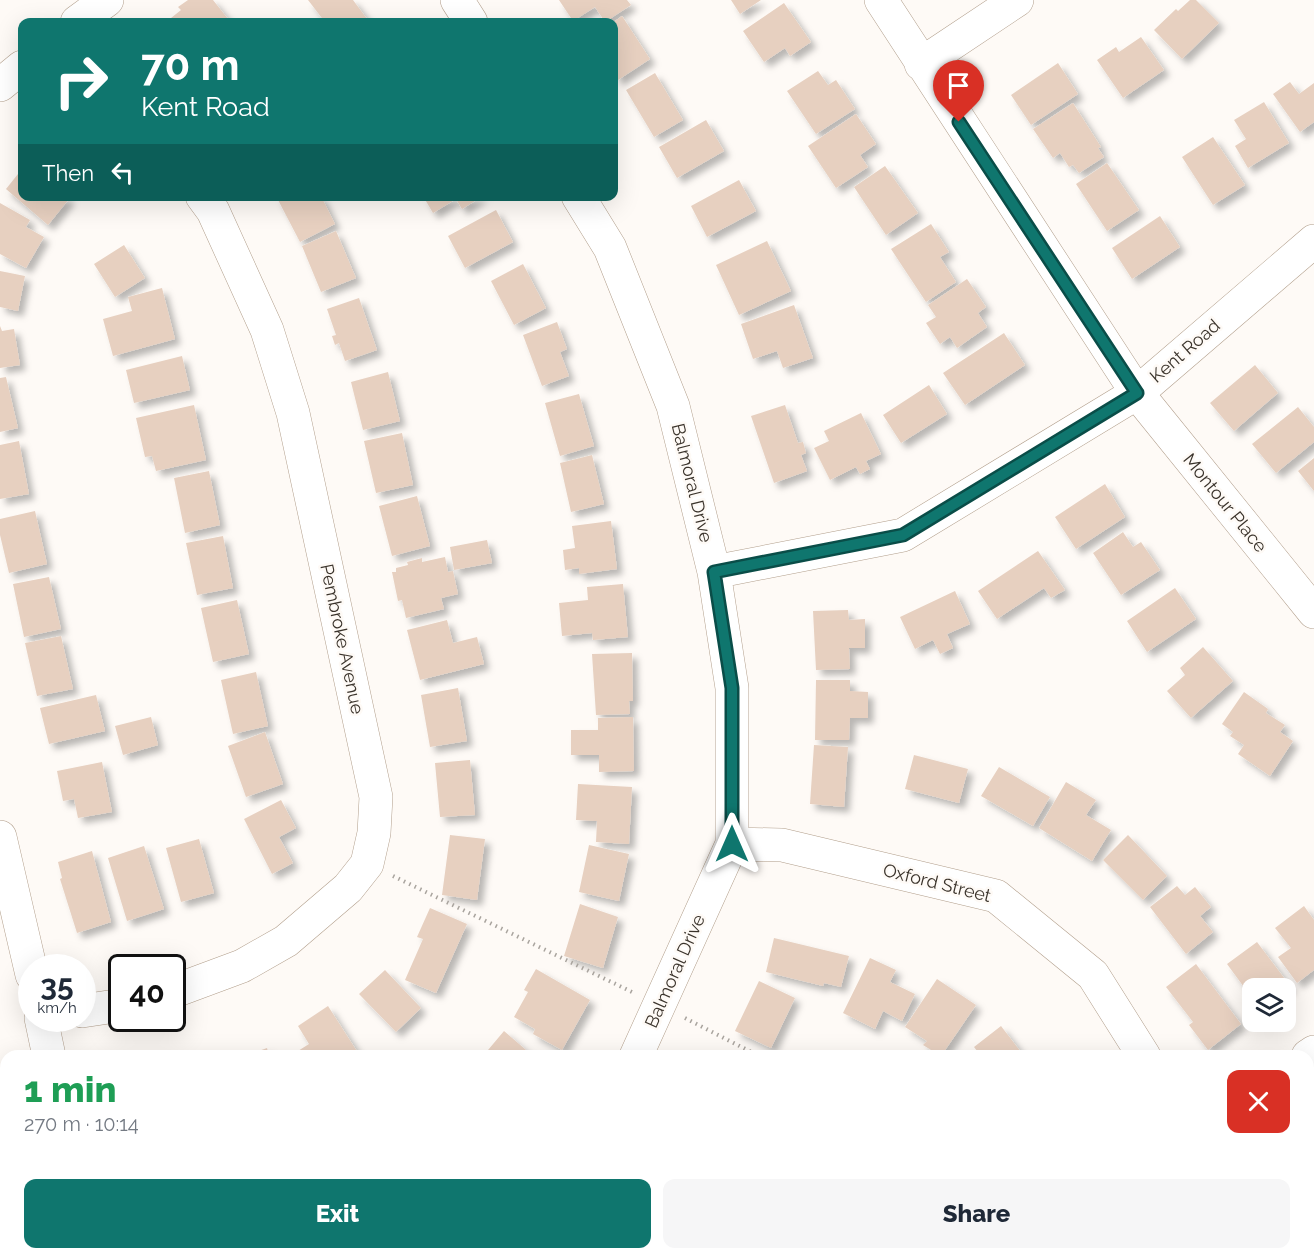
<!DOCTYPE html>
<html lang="en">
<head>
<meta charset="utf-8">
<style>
  body { margin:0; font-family:Raleway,sans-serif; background:#f6f6f7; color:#1f2937; height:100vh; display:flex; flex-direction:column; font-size:22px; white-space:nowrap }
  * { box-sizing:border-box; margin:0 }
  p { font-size:20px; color:#747a83 }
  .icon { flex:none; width:33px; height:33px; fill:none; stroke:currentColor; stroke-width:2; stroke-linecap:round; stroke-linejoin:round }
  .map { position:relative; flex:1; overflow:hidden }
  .drawer { position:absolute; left:0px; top:1050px; width:1314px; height:210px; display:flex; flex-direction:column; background:#fff; border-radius:18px 18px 0 0; box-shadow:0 6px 24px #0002 }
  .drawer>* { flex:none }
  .banner { position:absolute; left:18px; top:18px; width:600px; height:183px; border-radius:12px; box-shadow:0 6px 24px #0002; background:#0f766e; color:#fff; overflow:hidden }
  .tools { position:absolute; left:1242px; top:978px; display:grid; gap:12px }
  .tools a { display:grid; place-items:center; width:54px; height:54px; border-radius:12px; background:#fff; box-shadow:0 6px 24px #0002; font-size:30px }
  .speed { position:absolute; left:18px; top:954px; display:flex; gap:12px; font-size:30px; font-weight:700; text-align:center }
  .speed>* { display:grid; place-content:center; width:78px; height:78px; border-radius:50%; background:#fff; box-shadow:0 6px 24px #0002; line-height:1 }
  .speed small { font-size:15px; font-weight:400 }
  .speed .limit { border:3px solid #111; border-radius:9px; background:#fff; color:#111 }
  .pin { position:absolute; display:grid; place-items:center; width:51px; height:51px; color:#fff; margin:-62px -26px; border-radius:50% 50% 50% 0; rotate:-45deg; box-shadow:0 0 6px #0007 }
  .pin .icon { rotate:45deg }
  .me { position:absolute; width:66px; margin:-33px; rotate:0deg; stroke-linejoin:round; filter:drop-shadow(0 0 4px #0008) }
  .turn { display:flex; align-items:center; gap:21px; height:126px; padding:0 24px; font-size:27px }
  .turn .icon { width:78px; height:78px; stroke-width:2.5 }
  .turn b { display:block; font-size:42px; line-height:51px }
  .then { display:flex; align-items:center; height:57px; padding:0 24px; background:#0003; gap:12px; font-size:22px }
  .round { display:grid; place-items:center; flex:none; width:63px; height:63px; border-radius:12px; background:#f6f6f7 }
  .overview { display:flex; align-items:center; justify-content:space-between; height:102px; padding:0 24px }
  h1 { font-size:36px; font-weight:800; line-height:45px; color:#1e9e55 }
  .button { display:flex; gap:12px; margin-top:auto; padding:12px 24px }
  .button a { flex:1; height:69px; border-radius:12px; background:#0f766e; color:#fff; font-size:24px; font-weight:800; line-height:69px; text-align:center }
  .button a+a { background:#f6f6f7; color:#1f2937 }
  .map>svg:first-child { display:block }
</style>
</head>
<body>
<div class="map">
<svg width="1314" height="1260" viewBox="0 0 1314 1260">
  <defs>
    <filter id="shadow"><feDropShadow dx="5.5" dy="5.5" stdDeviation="3" flood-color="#0004"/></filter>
  </defs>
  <rect width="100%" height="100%" fill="#fefaf6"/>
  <path fill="#d1fbaf" d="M724 1254H1009L1011 1260H720Z"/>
  <path fill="#e7d0c0" filter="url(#shadow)" d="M188 0H213L228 19 223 22H166L181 10 178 7Z
    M308 0H353L367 19 363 22H325Z
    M559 0H627L631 5 605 22 595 7 573 21Z
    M731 0H761L740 14Z
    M1190 0H1196L1219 23 1182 59 1154 30 1176 9 1178 11Z
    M784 3 811 42 790 56 785 48 764 62 743 31Z
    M622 16 650 59 618 80 614 74V22Z
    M1141 37 1164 70 1123 98 1097 60 1116 47 1119 52Z
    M1058 63 1078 94 1031 125 1011 95Z
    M818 71 828 85 836 80 855 109 816 134 787 91Z
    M655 73 683 120 654 137 626 90Z
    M1290 82 1299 94 1314 83V122L1300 132 1273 94Z
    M1264 102 1289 143 1248 168 1235 146 1246 139 1234 120Z
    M1073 103 1101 147 1098 148 1104 157 1079 173 1073 165 1069 167 1060 153 1053 158 1033 129Z
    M856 114 876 144 860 155 868 167 836 188 808 146Z
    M706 120 724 151 677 178 659 147Z
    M1213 137 1245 185 1213 205 1182 157Z
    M1107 163 1139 210 1107 231 1076 184Z
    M885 166 918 213 886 235 854 187Z
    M22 169V196H67L69 199 48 225 6 189Z
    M739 180 756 211 707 237 691 206Z
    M276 196H321L335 224 300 242Z
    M423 196H483L462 209 456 199 433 213Z
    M0 203 30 220 26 227 44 237 26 268 0 254Z
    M496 210 513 242 465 268 448 236Z
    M1160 216 1180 247 1132 279 1112 248Z
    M931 224 949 252 940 257 956 282 926 302 891 249Z
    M336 231 356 278 321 292 302 246Z
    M767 241 791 291 739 315 716 265Z
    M124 245 145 278 115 297 94 264Z
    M523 264 546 308 514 325 491 281Z
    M0 271 25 276 18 311 0 307Z
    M967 279 986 307 978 313 987 327 957 348 950 337 940 344 926 323 936 317 928 305Z
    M162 288 175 339 113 356 103 319 132 311 128 297Z
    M359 298 377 350 345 361 339 343 335 345 332 336 336 335 327 309Z
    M794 305 813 358 783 368 777 351 753 359 741 324Z
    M557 322 567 349 560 352 569 376 542 386 523 335Z
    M0 326 2 331 14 329 20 365 0 368Z
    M1004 333 1025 365 965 405 943 373Z
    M182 356 190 390 134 403 126 370Z
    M1255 365 1278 393 1234 431 1210 403Z
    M388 372 400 421 363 430 351 382Z
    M6 377 18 428 0 432V378Z
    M929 385 947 414 901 443 883 415Z
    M579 394 594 446 560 456 545 403Z
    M194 405 206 460 156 471 152 456 145 457 136 418Z
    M785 405 798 443 803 442 806 453 801 455 807 471 774 483 751 416Z
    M1298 407 1314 427V442L1276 473 1252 444Z
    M861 413 881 454 866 461 870 469 860 474 856 467 830 480 814 448 829 441 824 431Z
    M402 433 413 485 376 493 364 441Z
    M19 441 29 494 0 499V445Z
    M592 455 604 504 571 512 560 463Z
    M1314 458V491L1298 471Z
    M209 471 220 525 185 533 174 478Z
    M1105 484 1125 517 1076 549 1055 517Z
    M417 496 430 546 392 556 379 506Z
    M35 511 47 564 9 573 0 535V519Z
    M611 521 617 569 579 574V568L565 570 563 550 575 548 572 526Z
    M1123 532 1133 547 1141 542 1160 570 1121 595 1093 553Z
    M223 536 233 588 197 595 186 543Z
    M487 540 492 563 454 570 450 547Z
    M1038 551 1065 590 1051 598 1044 588 997 619 978 591Z
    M445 557 448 572 453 571 458 594 441 598 444 609 406 618 402 600 398 601 392 572H396V568L408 565 407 562 422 558V562Z
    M49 577 61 629 24 637 13 584Z
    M623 584 628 637 593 640 592 633 562 636 559 603 588 600 587 587Z
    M1175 588 1196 619 1147 652 1127 621Z
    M955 591 970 624 947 634 953 648 940 654 933 640 915 649 900 617Z
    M237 600 249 654 213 662 201 608Z
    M848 610 849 620 865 619V648H849L850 669 816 670 813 611Z
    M447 620 453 643 477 637 484 664 420 680 407 630Z
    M61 636 73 689 37 696 25 643Z
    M1203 647 1233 681 1191 718 1167 691 1185 675 1180 668Z
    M632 653 633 701H629L630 714 596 715 592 654Z
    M256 672 268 726 233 734 221 680Z
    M816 680H850V691L868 692V718H850L849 740H815Z
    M458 688 467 741 430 747 421 695Z
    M1244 692 1268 709 1266 713 1285 725 1280 732 1293 741 1270 776 1238 754 1244 745 1230 736 1233 732 1222 724Z
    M96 695 105 731 49 744 40 708Z
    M151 717 158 745 123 755 115 726Z
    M633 717 634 771 599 772V755H571V730H598V718Z
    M265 732 283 784 246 797 228 746Z
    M814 745 848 747 844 807 810 804Z
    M914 755 968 769 959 803 905 789Z
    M470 760 475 815 440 817 435 763Z
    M102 762 112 812 78 818 74 799 63 801 57 771Z
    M999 767 1050 797 1033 826 981 796Z
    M1066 782 1096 800 1086 815 1111 830 1092 861 1039 828Z
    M578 784 632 787 629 844 596 842 597 821 576 820Z
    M281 800 296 828 279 837 293 863 272 874 244 819Z
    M450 835 485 839 477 900 442 895Z
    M1128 835 1167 876 1143 900 1103 860Z
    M199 839 214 893 181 902 166 848Z
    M589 845 629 854 619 901 579 892Z
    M144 846 164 909 127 921 108 858Z
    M92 851 111 922 77 933 60 879 62 878 58 862Z
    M1177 886 1185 895 1195 887 1211 907 1200 916 1213 932 1186 954 1150 907Z
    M580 904 618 917 603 968 564 956Z
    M1304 906 1314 920V970L1297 983 1278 957 1291 948 1275 928Z
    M430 908 467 924 436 993 405 980 423 939 417 937Z
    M774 938 849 956 841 987 824 983 823 986 766 972Z
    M1257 942 1291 987 1286 991V988H1252V998L1227 964Z
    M870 958 896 970 890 982 915 994 902 1021 883 1011 875 1029 843 1013Z
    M1196 964 1241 1024 1208 1050 1189 1025 1193 1022 1166 987Z
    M536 969 590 1000 562 1050 533 1034 535 1029 514 1017 528 992 524 990Z
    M385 970 421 1008 396 1032 359 994Z
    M937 979 976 1005 941 1056 923 1045 927 1041 905 1027Z
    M759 981 795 998 771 1048 735 1031Z
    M328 1006 360 1056H290L309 1044 298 1026Z
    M1001 1026 1024 1056H981L974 1047Z
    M504 1031 533 1056H483Z
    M267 1048 269 1056H245Z
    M1314 1149V1197L1308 1189V1153Z
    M161 1254H195L196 1260H162Z
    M222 1254H248L249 1260H224Z
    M258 1254H291L275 1260H260Z
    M588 1254H636L630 1260H587L584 1257Z
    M1118 1254H1153L1158 1260H1110Z"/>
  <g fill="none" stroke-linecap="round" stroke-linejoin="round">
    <g stroke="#b29f8c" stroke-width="34">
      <path id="minor" d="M457 0 471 22
        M881 0 1137 393 1314 612
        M77 22 107 0
        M921 64 1017 0
        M0 85 22 67
        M578 196 610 248 673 406 714 572 732 688V844L636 1056
        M714 572 903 535 1137 393 1314 241
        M0 837 32 975
        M732 844 782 845 996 896 1093 975 1144 1056
        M172 992 242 966 286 941 348 888 367 864 374 833 376 797 293 413 267 330 213 211 202 196
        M82 1011 122 1005
        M41 1018 49 1056
        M1308 1056 1314 1052
        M92 1254 93 1260
        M1279 1254 1283 1260
        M449 1260 456 1254"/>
    </g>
    <path stroke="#a9a49e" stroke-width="4" stroke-dasharray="1.5 4.5" stroke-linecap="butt" d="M393 876 632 992
      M685 1018 759 1056"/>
    <use href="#minor" stroke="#fff" stroke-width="33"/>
  </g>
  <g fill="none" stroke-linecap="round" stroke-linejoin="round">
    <g stroke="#0a4d48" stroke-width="15">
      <path id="route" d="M732 844V688L714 572 903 535 1137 393 959 122"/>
    </g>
    <use href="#route" stroke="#0f766e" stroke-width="10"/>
  </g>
  <g text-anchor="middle" stroke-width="5" stroke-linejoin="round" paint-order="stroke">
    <g font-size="18" fill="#3a332b" stroke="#fefaf6">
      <text transform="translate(1185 351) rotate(-41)" y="6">Kent Road</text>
      <text transform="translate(692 483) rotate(76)" y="6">Balmoral Drive</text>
      <text transform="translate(1225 503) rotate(51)" y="6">Montour Place</text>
      <text transform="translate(342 639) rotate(78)" y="6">Pembroke Avenue</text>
      <text transform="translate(937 883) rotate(14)" y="6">Oxford Street</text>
      <text transform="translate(675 971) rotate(-66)" y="6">Balmoral Drive</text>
    </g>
  </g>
</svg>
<div class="tools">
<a><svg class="icon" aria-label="layers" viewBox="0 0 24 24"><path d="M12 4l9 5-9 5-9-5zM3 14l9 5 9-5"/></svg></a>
</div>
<div class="speed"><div>35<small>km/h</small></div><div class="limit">40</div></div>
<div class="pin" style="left:959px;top:122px;background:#d93025"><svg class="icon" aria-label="arrive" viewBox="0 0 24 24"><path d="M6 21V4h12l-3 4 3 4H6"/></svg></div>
<svg class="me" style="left:732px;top:844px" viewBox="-20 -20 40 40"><path d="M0-17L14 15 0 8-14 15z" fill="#0f766e" stroke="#fff" stroke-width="4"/></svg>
<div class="banner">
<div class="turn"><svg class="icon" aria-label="right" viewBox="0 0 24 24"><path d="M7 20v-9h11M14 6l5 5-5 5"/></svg><div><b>70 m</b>Kent Road</div></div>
<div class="then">Then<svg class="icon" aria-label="left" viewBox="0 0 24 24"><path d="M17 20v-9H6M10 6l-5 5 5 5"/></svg></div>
</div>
<section class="drawer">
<div class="overview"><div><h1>1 min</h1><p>270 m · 10:14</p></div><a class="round" style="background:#d93025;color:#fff"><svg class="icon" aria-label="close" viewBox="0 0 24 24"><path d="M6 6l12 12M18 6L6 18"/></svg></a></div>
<div class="button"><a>Exit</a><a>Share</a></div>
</section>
</div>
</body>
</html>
